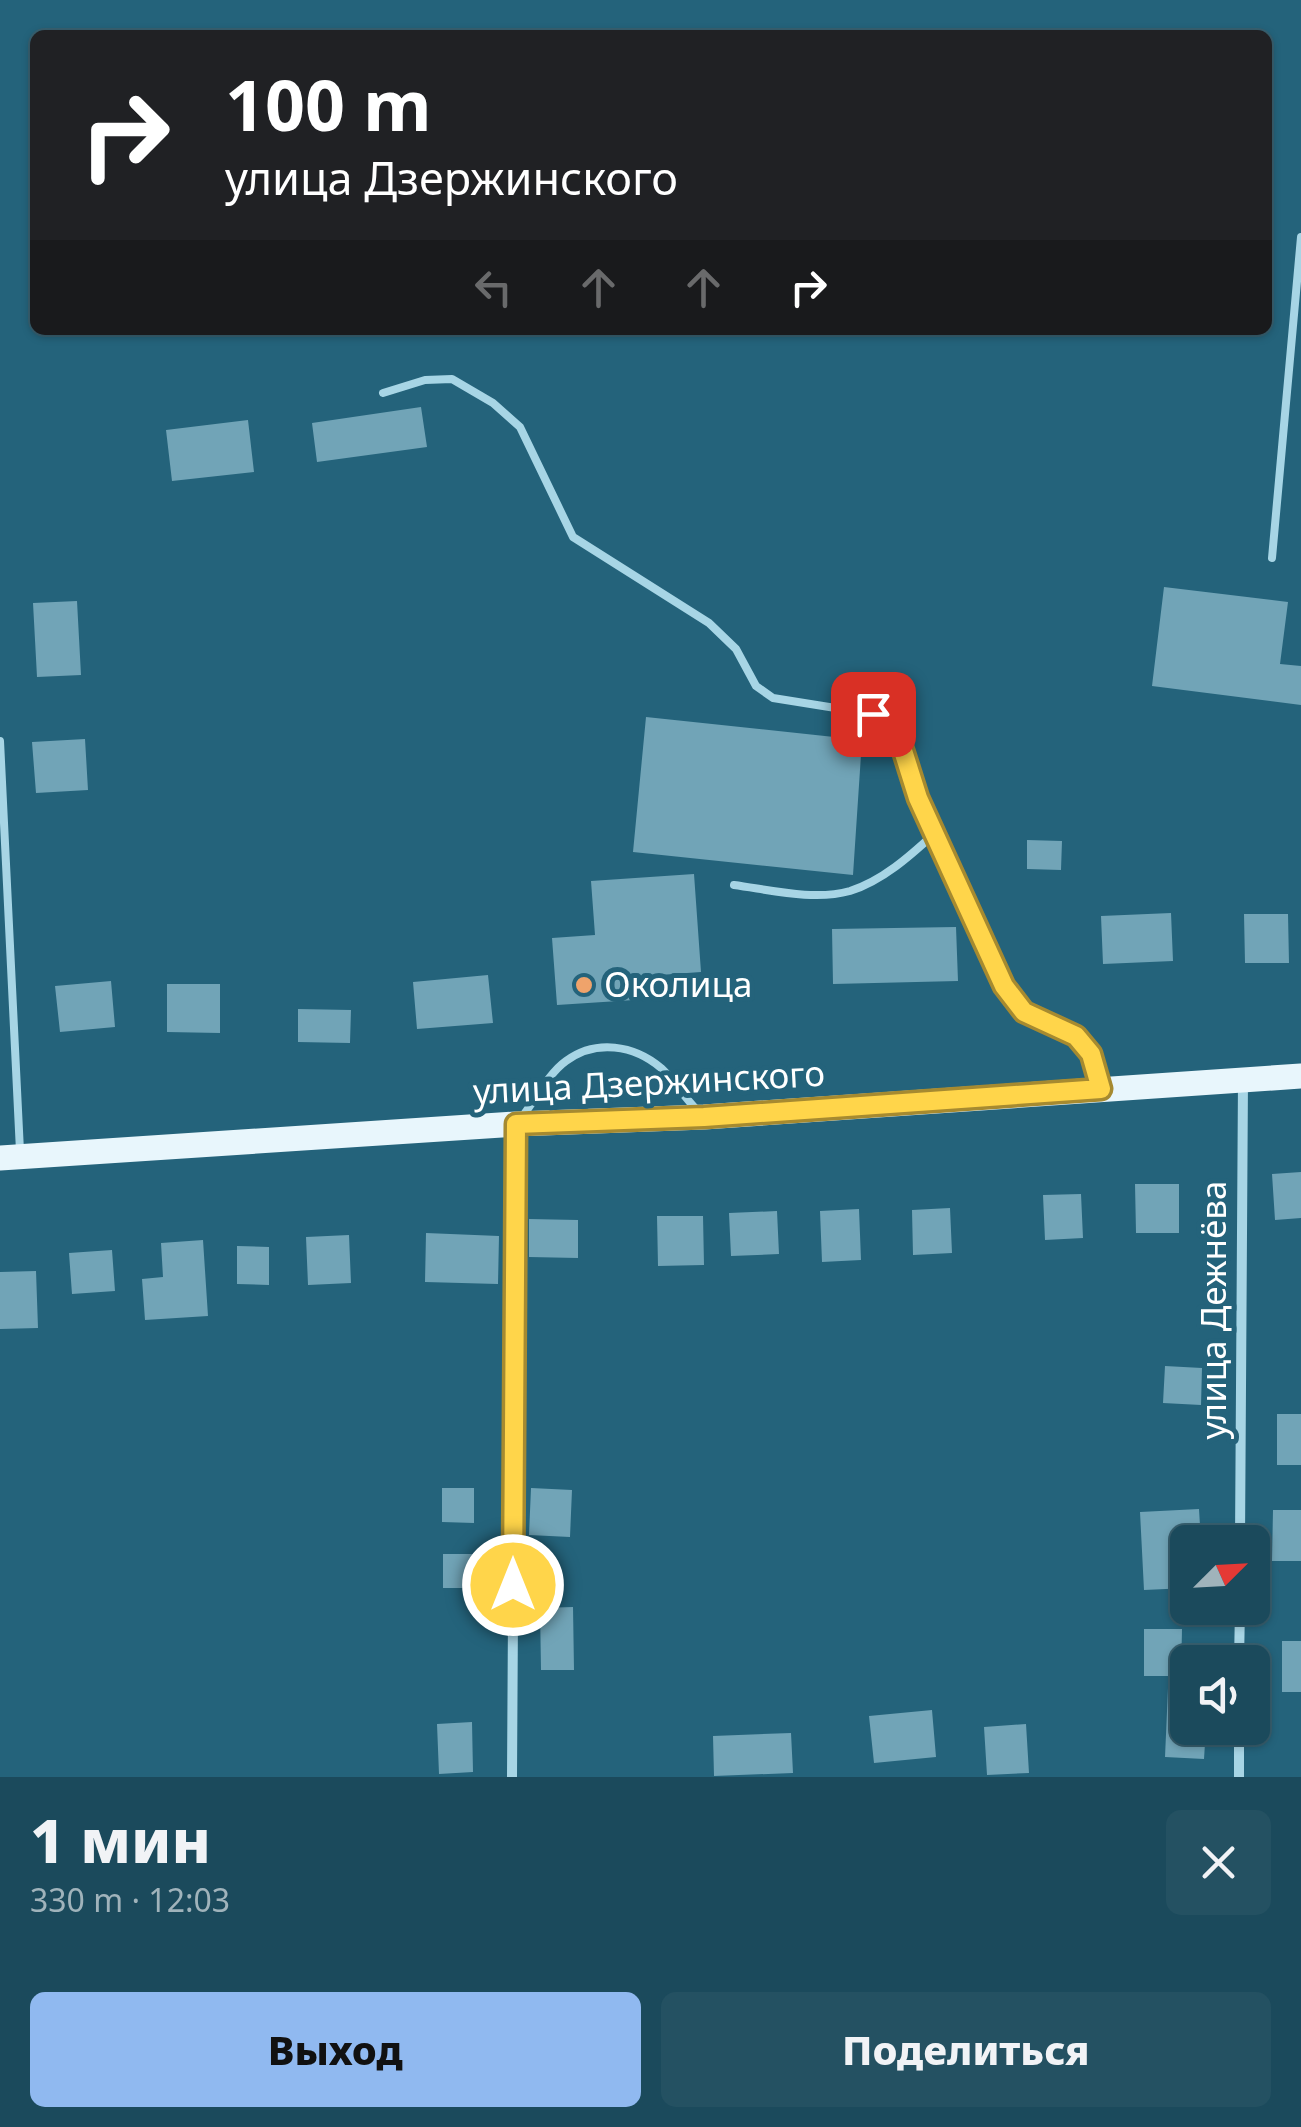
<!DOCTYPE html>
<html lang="ru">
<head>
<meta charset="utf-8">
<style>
  body { margin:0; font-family:"Noto Sans",sans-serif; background:#245162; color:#f1f3f6; height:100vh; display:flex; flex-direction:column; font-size:38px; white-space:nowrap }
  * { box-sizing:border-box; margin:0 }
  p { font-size:32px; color:#a0b3bb }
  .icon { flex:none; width:55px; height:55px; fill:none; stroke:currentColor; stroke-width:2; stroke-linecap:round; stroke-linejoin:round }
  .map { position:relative; height:1777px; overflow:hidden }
  .sheet { display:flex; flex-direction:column; background:#1b4a5c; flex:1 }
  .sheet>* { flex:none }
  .guide { position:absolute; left:30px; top:30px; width:1242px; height:305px; border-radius:15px; box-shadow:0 2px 8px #0004,0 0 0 2px #396272; background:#202124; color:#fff; overflow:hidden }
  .needle { width:65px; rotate:66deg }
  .tools { position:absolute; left:1170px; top:1525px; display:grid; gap:20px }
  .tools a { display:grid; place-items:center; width:100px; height:100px; border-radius:15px; background:#1b4a5c; box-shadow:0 2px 8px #0004,0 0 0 2px #396272; font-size:50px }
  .pin { position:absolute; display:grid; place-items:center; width:85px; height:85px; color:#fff; margin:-42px; border-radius:20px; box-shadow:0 5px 15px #0006 }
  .me { position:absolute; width:110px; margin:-55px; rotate:0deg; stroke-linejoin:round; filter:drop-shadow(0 0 8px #0008) }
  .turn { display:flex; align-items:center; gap:35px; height:210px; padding:0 30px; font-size:45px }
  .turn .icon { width:130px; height:130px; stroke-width:2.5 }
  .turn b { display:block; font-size:70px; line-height:85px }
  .lanes { display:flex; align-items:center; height:95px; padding:0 30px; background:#0003; justify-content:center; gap:50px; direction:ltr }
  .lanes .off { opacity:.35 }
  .round { display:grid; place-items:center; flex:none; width:105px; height:105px; border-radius:15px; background:#245162 }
  .head { display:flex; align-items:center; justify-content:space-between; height:170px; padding:0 30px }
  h1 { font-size:60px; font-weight:800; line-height:75px }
  .action { display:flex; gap:20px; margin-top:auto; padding:20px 30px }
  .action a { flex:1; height:115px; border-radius:15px; background:#90b9f0; color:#111; font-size:40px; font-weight:800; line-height:115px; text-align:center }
  .action a+a { background:#245162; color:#f1f3f6 }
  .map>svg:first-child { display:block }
</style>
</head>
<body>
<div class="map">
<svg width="1301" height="1777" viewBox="0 0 1301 1777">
  <rect width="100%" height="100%" fill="#24637b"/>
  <path fill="#71a4b7" d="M421 407 427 447 317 462 312 423Z
    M248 420 254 472 172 481 166 430Z
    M1164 587 1288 602 1280 664 1301 666V705L1152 686Z
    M77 601 81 675 37 677 33 603Z
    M646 717 862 740 853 875 633 852Z
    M85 739 88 790 36 793 32 742Z
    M1027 840 1062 841 1061 870 1027 869Z
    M694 874 701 972 632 977 634 1000 557 1005 552 938 595 935 591 881Z
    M1171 913 1173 961 1103 964 1101 916Z
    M1244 914H1288L1289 963H1245Z
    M956 927 958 981 833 984 832 929Z
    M488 975 493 1023 417 1029 413 982Z
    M111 981 115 1027 60 1032 55 986Z
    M167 984H220V1033L167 1032Z
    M298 1009 351 1010 350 1043 298 1042Z
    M1301 1172V1218L1275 1220 1272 1174Z
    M1135 1184H1179V1233H1136Z
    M1081 1194 1083 1238 1045 1240 1043 1195Z
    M950 1208 952 1253 913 1255 912 1210Z
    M859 1209 861 1260 822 1262 820 1211Z
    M777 1211 779 1254 731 1256 729 1213Z
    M657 1216H703L704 1265 658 1266Z
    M529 1219 578 1220V1258L529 1257Z
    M426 1233 499 1236 498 1284 425 1282Z
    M349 1235 351 1283 308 1285 306 1237Z
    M203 1240 208 1316 145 1320 142 1279 163 1277 161 1243Z
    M237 1246 269 1247V1285L237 1284Z
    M112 1250 115 1291 72 1294 69 1253Z
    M36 1271 38 1328 0 1329V1272Z
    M1165 1366 1202 1368 1201 1405 1163 1403Z
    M1277 1414H1301V1465H1277Z
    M442 1488H474V1523L442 1522Z
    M531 1488 572 1490 570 1537 529 1535Z
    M1199 1509 1201 1542H1188V1588L1144 1590 1140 1512Z
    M1273 1510H1301V1561H1272Z
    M443 1554H475V1588H443Z
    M573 1607 574 1670H541L540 1608Z
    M1144 1629H1182L1181 1676H1144Z
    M1282 1641H1301V1692H1282Z
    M1168 1688H1188V1728H1206L1204 1759 1165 1757Z
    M932 1710 936 1757 874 1763 869 1716Z
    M472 1722 473 1772 439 1774 437 1724Z
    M1026 1724 1029 1773 987 1775 984 1727Z
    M791 1733 793 1773 714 1776 713 1736Z"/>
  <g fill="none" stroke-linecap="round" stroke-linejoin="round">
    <path stroke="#a7d5e5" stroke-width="8" d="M383 393 425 380 452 379 493 403 520 427 573 537 709 623 736 649 756 686 773 698 873 714 889 728 900 741 918 798 1004 987C1010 995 1016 1006 1024 1012 1064 1048 1079 1014 1100 1085
      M1272 558 1301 237
      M0 741 20 1151
      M734 885C771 890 814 901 850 891 882 881 910 856 934 834
      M522 1117C535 1100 549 1073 566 1061 596 1039 634 1045 661 1068 674 1080 684 1097 697 1110"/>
    <path stroke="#a7d5e5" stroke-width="10" d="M1240 1542 1243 1079
      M1239 1662 1240 1608
      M512 1777 516 1125
      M1239 1777V1728"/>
    <path stroke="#e8f6fc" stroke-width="25" d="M0 1158 516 1124 704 1117 1301 1076"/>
  </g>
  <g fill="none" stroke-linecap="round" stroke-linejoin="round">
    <g stroke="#a68a30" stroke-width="25">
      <path id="route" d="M513 1585 516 1124 704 1117 1101 1089 1091 1054 1076 1036 1024 1012 1004 986 918 798 900 741 873 714"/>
    </g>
    <use href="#route" stroke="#ffd54a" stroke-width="18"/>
  </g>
  <circle fill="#efa36b" stroke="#24637b" stroke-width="4" cx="584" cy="985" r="10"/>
  <g text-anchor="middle" stroke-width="10" stroke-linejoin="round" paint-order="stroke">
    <g font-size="35" fill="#fff" stroke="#24637b" text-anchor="start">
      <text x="604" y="997">Околица</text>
    </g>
    <g font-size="35" fill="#fff" stroke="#24637b">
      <text transform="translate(649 1083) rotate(-3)" y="12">улица Дзержинского</text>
      <text transform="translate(1214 1310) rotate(-90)" y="12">улица Дежнёва</text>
    </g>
  </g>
</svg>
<div class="tools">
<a><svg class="needle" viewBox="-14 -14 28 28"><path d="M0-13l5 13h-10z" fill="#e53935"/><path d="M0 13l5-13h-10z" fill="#a0b3bb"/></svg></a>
<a><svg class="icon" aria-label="sound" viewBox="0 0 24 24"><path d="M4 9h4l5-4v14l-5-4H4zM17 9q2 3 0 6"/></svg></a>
</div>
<div class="pin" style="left:873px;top:714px;background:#d93025"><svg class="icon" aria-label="arrive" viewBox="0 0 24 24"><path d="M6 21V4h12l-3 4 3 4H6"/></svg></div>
<svg class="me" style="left:513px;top:1585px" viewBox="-20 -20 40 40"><circle r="17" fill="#ffd54a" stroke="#fff" stroke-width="3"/><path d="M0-11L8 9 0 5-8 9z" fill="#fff"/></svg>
<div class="guide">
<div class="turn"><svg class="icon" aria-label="right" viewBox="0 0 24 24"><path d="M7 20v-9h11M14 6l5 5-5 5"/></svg><div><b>100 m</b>улица Дзержинского</div></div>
<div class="lanes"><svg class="icon off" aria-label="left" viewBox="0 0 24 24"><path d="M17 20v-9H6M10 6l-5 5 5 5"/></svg><svg class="icon off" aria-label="ahead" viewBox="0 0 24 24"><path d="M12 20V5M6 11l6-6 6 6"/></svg><svg class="icon off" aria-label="ahead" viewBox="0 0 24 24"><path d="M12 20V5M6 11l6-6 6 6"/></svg><svg class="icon" aria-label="right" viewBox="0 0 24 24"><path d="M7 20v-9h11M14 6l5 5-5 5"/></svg></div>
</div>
</div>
<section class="sheet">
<div class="head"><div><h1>1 мин</h1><p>330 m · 12:03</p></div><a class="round"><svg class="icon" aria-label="close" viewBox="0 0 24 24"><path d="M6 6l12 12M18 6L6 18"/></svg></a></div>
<div class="action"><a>Выход</a><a>Поделиться</a></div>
</section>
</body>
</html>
